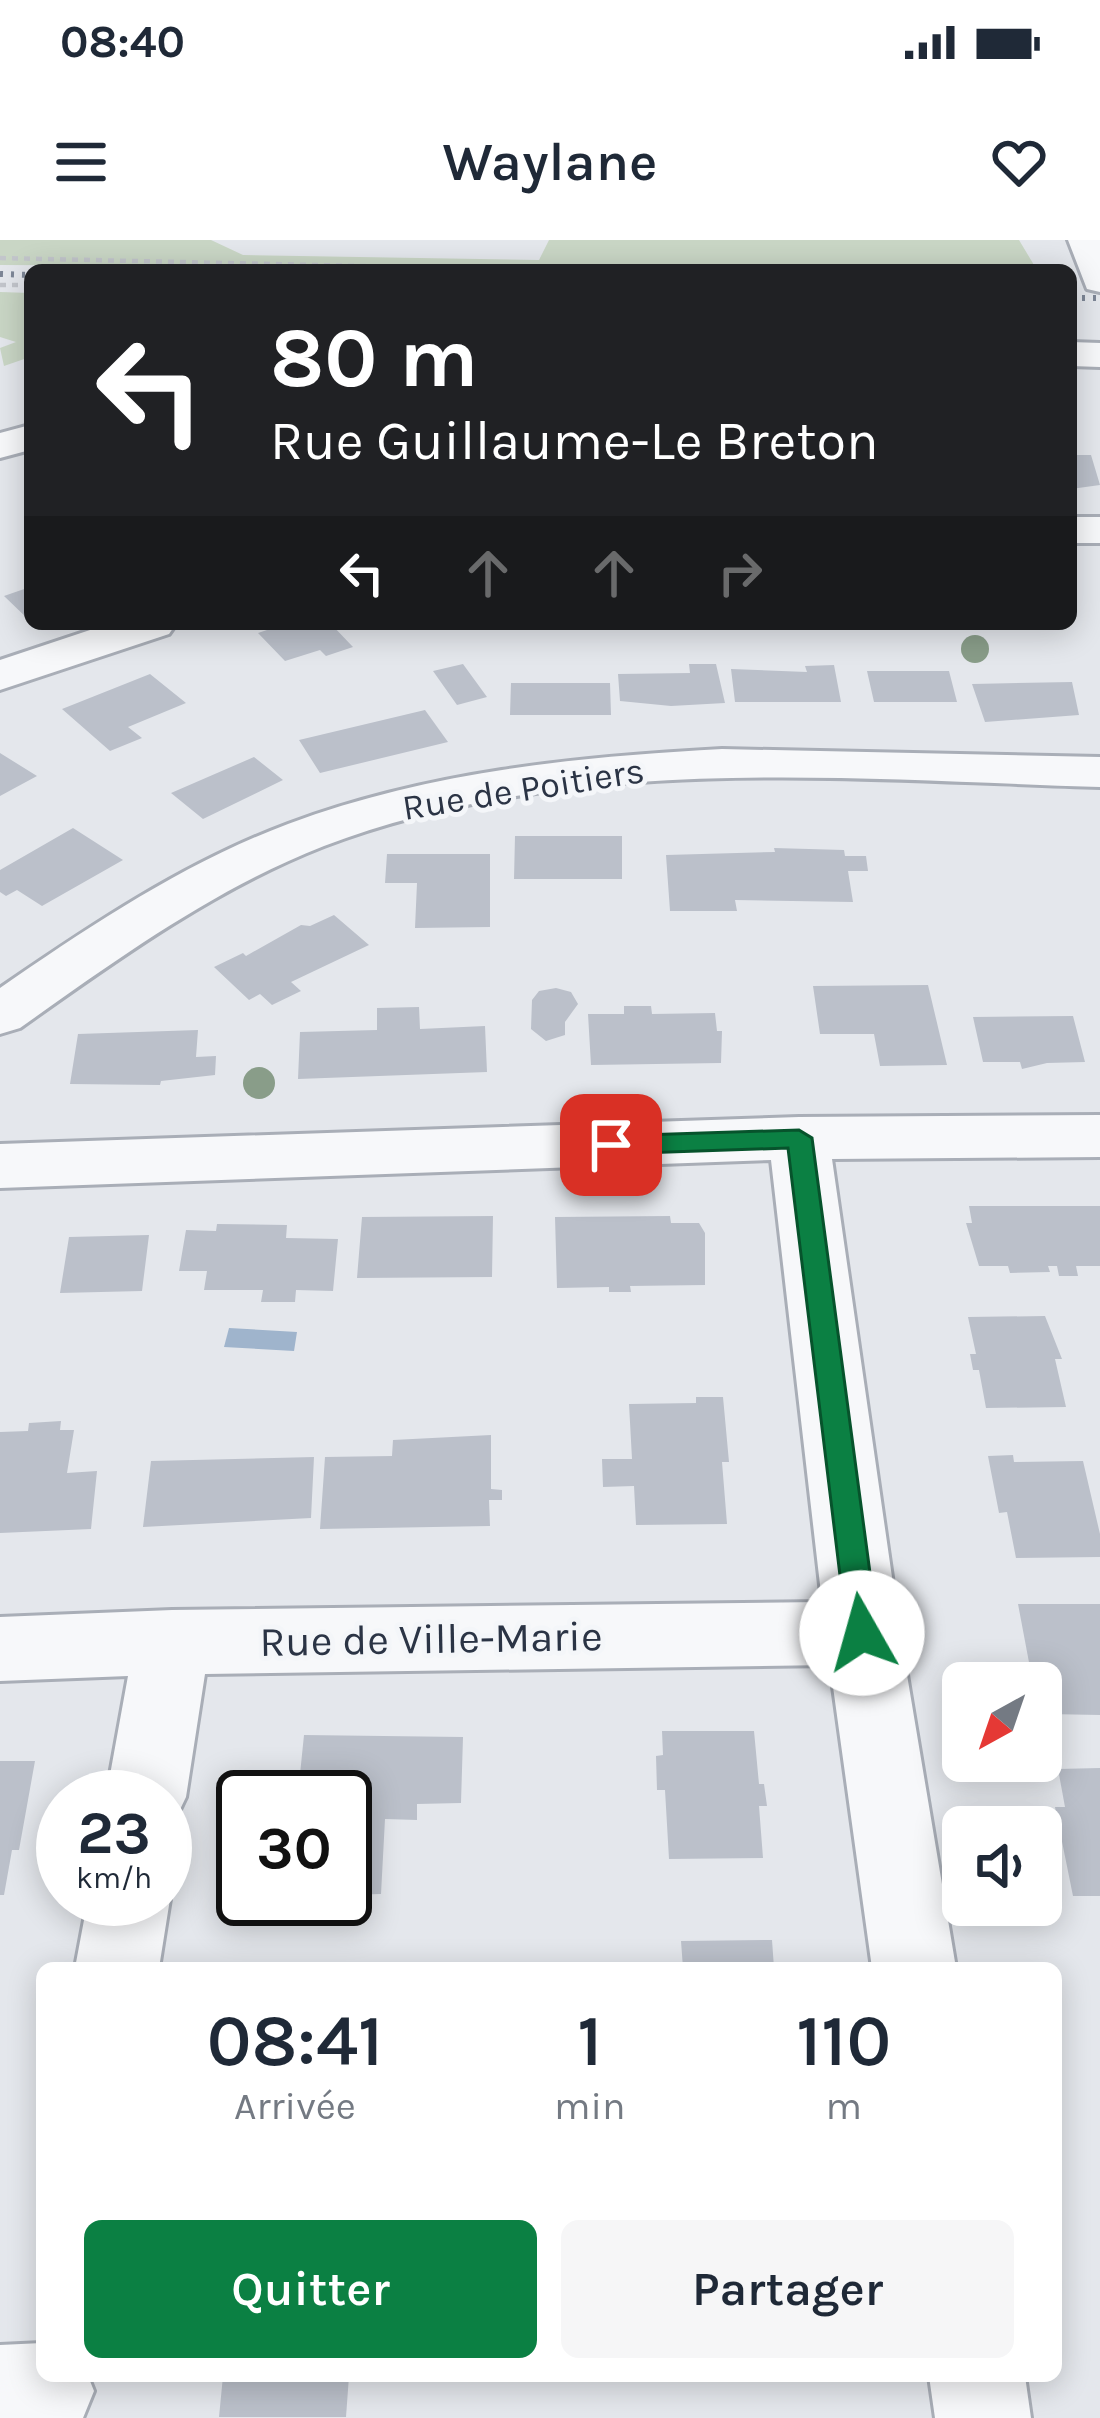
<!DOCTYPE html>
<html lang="fr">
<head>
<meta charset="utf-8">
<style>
  body { margin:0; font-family:Karla,sans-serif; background:#f6f6f7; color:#1f2937; height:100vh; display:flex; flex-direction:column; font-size:45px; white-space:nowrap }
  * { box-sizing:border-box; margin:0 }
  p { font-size:39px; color:#747a83 }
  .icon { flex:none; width:66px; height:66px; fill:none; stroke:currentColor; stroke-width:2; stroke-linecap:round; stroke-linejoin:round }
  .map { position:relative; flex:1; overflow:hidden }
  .details { position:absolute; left:36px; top:1722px; width:1026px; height:420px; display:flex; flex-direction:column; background:#fff; border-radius:18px; box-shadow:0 6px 30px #0003 }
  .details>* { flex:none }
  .top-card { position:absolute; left:24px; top:24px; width:1053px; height:366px; border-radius:18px; box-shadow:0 6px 30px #0003; background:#202124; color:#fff; overflow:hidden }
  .needle { width:78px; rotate:220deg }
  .fabs { position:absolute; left:942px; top:1422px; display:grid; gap:24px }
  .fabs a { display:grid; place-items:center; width:120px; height:120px; border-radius:18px; background:#fff; box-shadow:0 6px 30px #0003; font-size:60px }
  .speed { position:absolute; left:36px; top:1530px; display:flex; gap:24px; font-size:60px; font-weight:700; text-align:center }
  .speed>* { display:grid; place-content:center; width:156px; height:156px; border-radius:50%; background:#fff; box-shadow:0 6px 30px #0003; line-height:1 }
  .speed small { font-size:30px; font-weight:400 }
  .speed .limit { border:6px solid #111; border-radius:18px; background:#fff; color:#111 }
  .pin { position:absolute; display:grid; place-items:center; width:102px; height:102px; color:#fff; margin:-51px; border-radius:24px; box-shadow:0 6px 18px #0006 }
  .me { position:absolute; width:132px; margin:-66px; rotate:353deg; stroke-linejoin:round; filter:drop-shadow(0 0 9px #0008) }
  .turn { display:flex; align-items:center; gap:42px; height:252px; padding:0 48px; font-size:54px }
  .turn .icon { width:156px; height:156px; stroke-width:2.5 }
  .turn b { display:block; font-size:84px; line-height:102px }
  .lanes { display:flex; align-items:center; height:114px; padding:0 48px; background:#0003; justify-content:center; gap:60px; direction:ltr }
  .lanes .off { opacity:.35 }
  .eta { display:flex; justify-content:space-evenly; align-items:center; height:204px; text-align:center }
  .eta b { font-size:72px; font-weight:600; line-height:84px }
  .primary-button { display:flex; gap:24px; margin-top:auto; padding:24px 48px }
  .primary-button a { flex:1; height:138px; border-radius:18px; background:#0b8043; color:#fff; font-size:48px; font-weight:600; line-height:138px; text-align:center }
  .primary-button a+a { background:#f6f6f7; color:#1f2937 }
  .status { display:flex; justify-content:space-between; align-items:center; height:84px; padding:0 60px; background:#fff; direction:ltr }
  .status svg { height:33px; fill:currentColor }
  header { display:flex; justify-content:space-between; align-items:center; height:156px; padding:0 48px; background:#fff; font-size:54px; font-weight:600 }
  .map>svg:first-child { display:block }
</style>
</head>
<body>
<div class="status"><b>08:40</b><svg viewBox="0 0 49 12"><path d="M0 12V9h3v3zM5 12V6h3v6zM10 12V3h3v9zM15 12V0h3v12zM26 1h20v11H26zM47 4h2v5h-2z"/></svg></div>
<header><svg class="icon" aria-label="menu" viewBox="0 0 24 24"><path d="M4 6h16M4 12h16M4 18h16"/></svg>Waylane<svg class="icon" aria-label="heart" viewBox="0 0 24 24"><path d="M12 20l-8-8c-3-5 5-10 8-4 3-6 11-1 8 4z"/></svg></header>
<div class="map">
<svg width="1100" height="2178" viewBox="0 0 1100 2178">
  <rect width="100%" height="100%" fill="#e4e7ec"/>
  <path fill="#c9d6c5" d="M0 0H211L243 15 539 20 549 0H1019L1037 30 0 25Z
    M0 52 30 53V117L4 126 0 108 16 102 0 97Z"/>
  <path fill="#9fb4cc" d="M229 1088 297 1092 294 1111 224 1107Z"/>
  <path fill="#bbc0ca" d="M1071 215H1091L1100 245 1071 249Z
    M30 347V381L4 356Z
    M285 384H331L353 407 326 416 320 410 285 421 258 393Z
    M463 424 487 457 457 465 433 431Z
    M689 424H716L725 463 671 466 620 461 618 434 690 433Z
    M834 425 841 462H735L731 429 807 432 805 426Z
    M867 431H949L957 462H874Z
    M150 434 186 463 128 487 142 498 110 511 62 469Z
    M1072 442 1079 475 985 482 972 444Z
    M511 443H610L611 475H510Z
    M425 470 448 502 320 533 299 500Z
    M0 513 37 536 0 556Z
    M254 517 283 540 203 579 171 553Z
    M73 588 123 620 42 666 17 650 6 656 0 652V630Z
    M515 596H622V639H514Z
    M774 608 844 610 845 616H866L868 631H848L853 662 735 660 737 671H670L666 615 775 612Z
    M387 614H490V687L415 688 417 643H385Z
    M334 675 369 705 291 742 301 751 272 765 260 754 249 760 214 727 243 713 246 716 301 685 310 686Z
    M928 745 947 825 880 826 874 794H820L813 746Z
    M556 748 571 752 578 764 565 782V795L546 801 531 789 532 760 539 751Z
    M624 766H651L652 774 715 773 717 791H722L721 823 591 825 588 774H624Z
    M419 767 420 789 485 786 487 832 298 839 300 792 377 790V768Z
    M1073 776 1085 822 1047 823 1022 829 1020 822H983L973 777Z
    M198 790 196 817 216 816 215 835 161 841 160 845 70 844 78 794Z
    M969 966H1100V1026H1076L1078 1036H1059L1057 1026H1048L1050 1032 1010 1033 1008 1026H979L966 983H972Z
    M493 976 492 1037 357 1038 362 977Z
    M670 976 671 983H699L705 993V1045L630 1046 631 1052H609V1047L557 1048 555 977Z
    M217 984 287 985 286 998 338 999 333 1051 296 1050 295 1062H261L263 1050H204L207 1031H179L186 990 216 991Z
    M149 995 142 1051 60 1053 69 997Z
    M1045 1076 1062 1119H1055L1066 1167 986 1168 979 1130H973L970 1114H976L968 1077Z
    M696 1157H723L729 1222H722L727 1284 636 1285 634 1246 603 1247 602 1219H632L629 1164 696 1163Z
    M61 1181 60 1190H74L67 1233 97 1231 91 1289 0 1293V1192L28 1191 29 1183Z
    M491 1195V1249L502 1250V1260H489L490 1286 320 1289 325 1217 392 1216 393 1200Z
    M1013 1215 1014 1222 1083 1221 1100 1294V1317L1016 1318 1007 1272 999 1273 988 1216Z
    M314 1217 311 1278 143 1287 151 1221Z
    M1018 1364H1100V1475L1047 1474 1039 1433H1031Z
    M662 1491H754L759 1544H764L767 1566H759L763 1618 669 1619 665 1550H657L656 1516 663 1515Z
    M304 1495 463 1497 461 1563 417 1564V1580L385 1579 381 1654 345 1655V1557H285L286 1544H299Z
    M0 1521H35L19 1610H12L4 1655H0Z
    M1100 1528V1656H1073L1055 1567H1065L1058 1529Z
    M772 1700 774 1728H683L681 1701Z
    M223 2136H349L346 2177H219Z"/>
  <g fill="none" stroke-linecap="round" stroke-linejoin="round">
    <g stroke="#a9aeb7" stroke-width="6">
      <path id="minor" d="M1068 0H1100V52L1087 49Z
        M1071 102 1100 103V127L1071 126Z
        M30 185V210L0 218V193Z
        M1071 277H1100V303H1071Z
        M108 384H176L169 394 0 450V420Z
        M722 509 1100 517V547C844 539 569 513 324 606 214 649 116 720 20 788L0 794V748C90 686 184 623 288 584 427 532 574 517 722 509Z
        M1100 875V917L832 919 900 1393 956 1728H872L830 1425 205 1434 186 1557 174 1582 165 1586V1557H106L128 1436 0 1441V1377L172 1370 822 1362 771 920 0 948V904L799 877Z
        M165 1648 170 1659 159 1728H75L88 1659H165Z
        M42 2103V2136H88L94 2151 83 2178H0V2105Z
        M929 2136H1025L1031 2178H935Z"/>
    </g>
    <path stroke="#c2c5cb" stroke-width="4.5" stroke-dasharray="6 6" stroke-linecap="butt" d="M0 18 543 30
      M0 45H30"/>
    <use href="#minor" fill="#f7f8fa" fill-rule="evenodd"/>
    <path stroke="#7d8696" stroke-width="6" stroke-dasharray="3 8" stroke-linecap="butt" d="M0 34 30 35
      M1071 58H1100"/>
  </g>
  <g fill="#899d89">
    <circle cx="975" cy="409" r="14"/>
    <circle cx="259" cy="843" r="16"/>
  </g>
  <path fill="#0b8043" stroke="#07532c" stroke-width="3" d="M799 890 812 898 878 1393 873 1402 862 1406 852 1402 847 1393 788 908 611 914 599 905 611 896Z"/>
  <g text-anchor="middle" stroke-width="10" stroke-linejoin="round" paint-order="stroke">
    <g font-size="36" fill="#2b3445" stroke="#f4f6f9">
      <text transform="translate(523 548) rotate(-9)" y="13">Rue de Poitiers</text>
    </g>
    <g font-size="42" fill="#2b3445" stroke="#f4f6f9">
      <text transform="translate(431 1398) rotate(-1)" y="15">Rue de Ville-Marie</text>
    </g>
  </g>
</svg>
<div class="fabs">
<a><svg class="needle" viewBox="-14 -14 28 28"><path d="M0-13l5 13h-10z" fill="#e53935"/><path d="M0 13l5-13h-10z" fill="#747a83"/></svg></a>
<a><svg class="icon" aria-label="sound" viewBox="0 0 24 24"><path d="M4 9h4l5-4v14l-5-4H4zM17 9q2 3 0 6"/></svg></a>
</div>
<div class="speed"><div>23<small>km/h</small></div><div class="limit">30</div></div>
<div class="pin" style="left:611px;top:905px;background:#d93025"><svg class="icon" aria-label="arrive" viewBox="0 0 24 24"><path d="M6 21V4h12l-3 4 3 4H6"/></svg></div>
<svg class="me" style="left:862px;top:1393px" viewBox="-20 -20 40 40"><circle r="19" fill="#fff"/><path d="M0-13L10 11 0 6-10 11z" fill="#0b8043"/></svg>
<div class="top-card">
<div class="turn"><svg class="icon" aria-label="left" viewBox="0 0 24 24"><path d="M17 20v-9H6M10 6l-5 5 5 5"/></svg><div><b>80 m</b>Rue Guillaume-Le Breton</div></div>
<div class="lanes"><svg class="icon" aria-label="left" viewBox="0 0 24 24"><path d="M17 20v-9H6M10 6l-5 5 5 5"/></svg><svg class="icon off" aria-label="ahead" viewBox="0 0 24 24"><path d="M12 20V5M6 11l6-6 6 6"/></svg><svg class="icon off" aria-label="ahead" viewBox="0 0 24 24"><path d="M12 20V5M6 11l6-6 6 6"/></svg><svg class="icon off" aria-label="right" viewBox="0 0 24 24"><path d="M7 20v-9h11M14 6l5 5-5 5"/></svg></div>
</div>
<section class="details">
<div class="eta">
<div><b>08:41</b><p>Arrivée</p></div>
<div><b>1</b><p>min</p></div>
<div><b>110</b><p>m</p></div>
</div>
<div class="primary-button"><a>Quitter</a><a>Partager</a></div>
</section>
</div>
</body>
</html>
